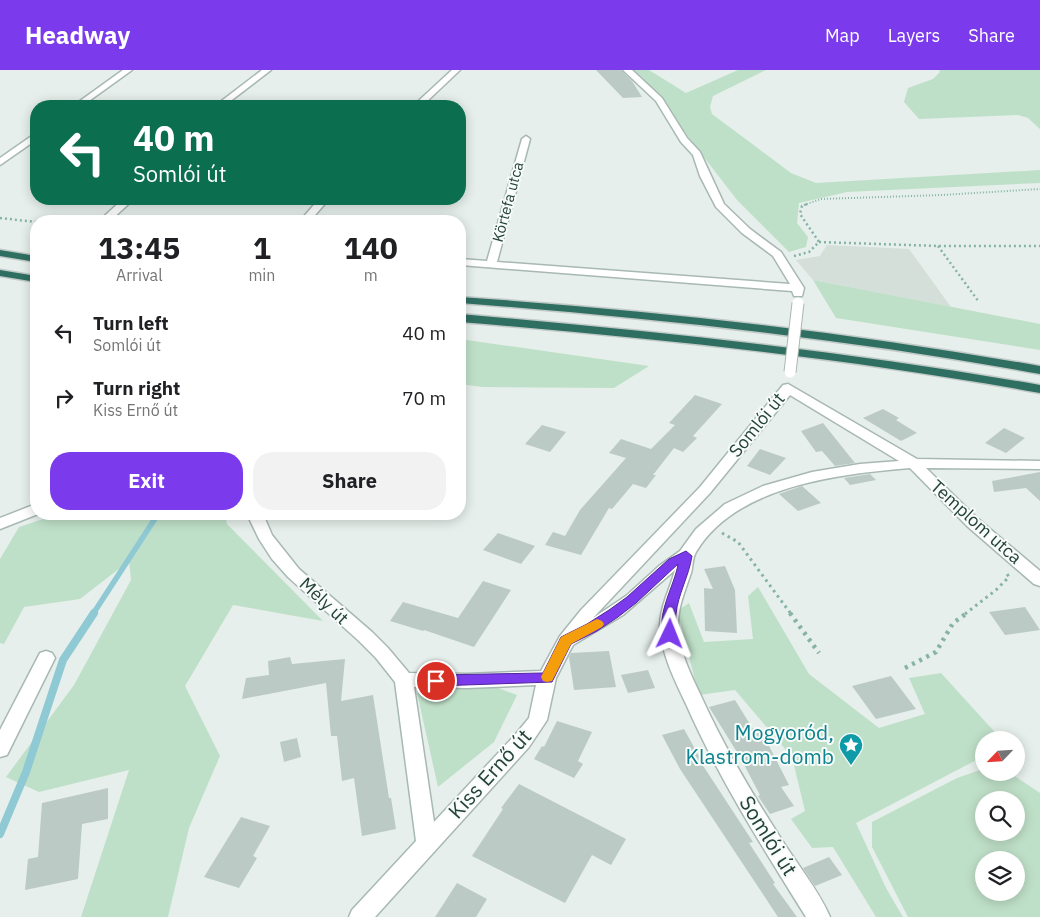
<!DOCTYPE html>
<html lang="en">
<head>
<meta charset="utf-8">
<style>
  body { margin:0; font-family:"IBM Plex Sans",sans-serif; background:#f2f2f2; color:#202124; height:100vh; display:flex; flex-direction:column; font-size:19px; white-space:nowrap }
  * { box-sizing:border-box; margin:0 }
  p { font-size:16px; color:#757577 }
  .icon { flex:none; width:28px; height:28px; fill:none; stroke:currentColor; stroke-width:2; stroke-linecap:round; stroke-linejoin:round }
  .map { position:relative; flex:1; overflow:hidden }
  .drawer { position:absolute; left:30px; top:145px; width:436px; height:305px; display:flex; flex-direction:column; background:#fff; border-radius:20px; box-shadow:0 2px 12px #0003 }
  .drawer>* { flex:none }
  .top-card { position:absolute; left:30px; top:30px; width:436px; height:105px; border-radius:20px; box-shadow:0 2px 12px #0003; background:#0b6e4f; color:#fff; overflow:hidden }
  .needle { width:32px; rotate:245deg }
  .fabs { position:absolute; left:975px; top:661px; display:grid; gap:10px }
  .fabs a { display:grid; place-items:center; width:50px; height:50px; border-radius:50%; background:#fff; box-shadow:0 2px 12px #0003; font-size:25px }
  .pin { position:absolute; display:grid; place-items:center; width:42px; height:42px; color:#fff; margin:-21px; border:2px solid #fff; border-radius:50%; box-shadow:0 1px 5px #0007 }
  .me { position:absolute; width:55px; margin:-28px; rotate:2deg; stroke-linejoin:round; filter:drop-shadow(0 0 4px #0008) }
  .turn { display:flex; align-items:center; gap:18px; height:105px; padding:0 20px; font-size:22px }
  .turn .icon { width:65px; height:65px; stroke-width:2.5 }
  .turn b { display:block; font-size:35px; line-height:42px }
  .eta { display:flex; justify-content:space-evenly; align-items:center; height:85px; text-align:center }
  .eta b { font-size:30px; font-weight:800; line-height:35px }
  .primary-button { display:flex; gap:10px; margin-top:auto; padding:10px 20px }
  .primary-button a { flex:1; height:58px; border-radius:20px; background:#7c3aed; color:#fff; font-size:20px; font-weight:800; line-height:58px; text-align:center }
  .primary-button a+a { background:#f2f2f2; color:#202124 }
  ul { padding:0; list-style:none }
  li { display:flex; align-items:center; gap:15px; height:65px; padding:0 20px }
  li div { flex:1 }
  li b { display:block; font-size:19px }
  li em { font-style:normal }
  header { display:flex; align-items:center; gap:30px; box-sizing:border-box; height:70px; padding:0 25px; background:#7c3aed; color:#fff }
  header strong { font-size:24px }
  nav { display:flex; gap:28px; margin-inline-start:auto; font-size:18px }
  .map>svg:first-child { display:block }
</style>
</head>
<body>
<header>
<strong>Headway</strong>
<nav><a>Map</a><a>Layers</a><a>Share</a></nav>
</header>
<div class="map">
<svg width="1040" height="847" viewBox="0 0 1040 847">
  <rect width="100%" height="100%" fill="#e6efeb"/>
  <path fill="#d4dfda" d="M827 175 909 179 951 237 813 210 796 190 820 186Z"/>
  <path fill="#bfe0c8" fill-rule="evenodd" d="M632 0H649L686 23 738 0H766L713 26 710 37 712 44 791 103 816 113 1040 100V113L847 122 799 133 797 153 808 167 806 177 789 182 737 130 642 7Z
    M939 0H1040V59L1028 48 1018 45 919 49 904 32 908 18 933 9 940 2Z
    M813 210 1040 254V280L836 248Z
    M460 269 649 296 614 318 482 317 460 314Z
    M58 444H225L227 454 323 551 233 535 185 616 220 686 189 758 168 847H81L129 700 39 722 6 707 74 615 131 510 129 491 80 529 24 537 4 574 0 573V489L19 457Z
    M758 517 809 604 879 658 925 644 909 608 941 603 1002 670H984V686L856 753 886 818 903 847H876L833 777 812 778 791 749 805 741 792 687 735 620 699 625 677 541 689 533 704 572 753 569 748 526Z
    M477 610 517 625 494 672 438 717 417 623Z
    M983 699 984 702 1010 703 1040 723V847H908L872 777V752L957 708ZM984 730H1016V762H984ZM984 790H1016V822H984Z"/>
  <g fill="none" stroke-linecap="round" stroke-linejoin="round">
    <path stroke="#8ec9d4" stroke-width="5.5" d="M93 544 158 444"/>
    <path stroke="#8ec9d4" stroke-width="8" d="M0 764 26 702 63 590 94 543"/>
  </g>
  <path fill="#bbcac4" d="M596 0H621L632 11 642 27 623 28Z
    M695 325 722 334 693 366 697 368 683 382 674 378 653 405H656L646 418 633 414 612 439 609 438 581 485 545 475 553 462 565 466 580 440 626 388 609 383 621 369 651 379 675 355 669 353Z
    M883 339 899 348 896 350 917 363 901 371 863 348Z
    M823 353 855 393 835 396 822 381 816 382 801 361Z
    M542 355 566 362 550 382 525 374Z
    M1004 358 1025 368 1006 383 985 373Z
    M760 379 786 388 770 405 747 396Z
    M1040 402V431L1026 418 994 422 992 411Z
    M870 404 876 410 850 415 844 408Z
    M802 416 821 433 798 441 779 424Z
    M498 463 535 476 521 494 483 480Z
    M725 496 735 520 737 563 705 561 704 518 713 519 704 499Z
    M483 511 511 520 474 577 424 560 423 561 390 551 403 532 458 548Z
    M1025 537 1040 560 1005 565 989 542Z
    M609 581 616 617 574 620 569 587 571 583Z
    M290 587 292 594 345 589 341 631 373 625 389 728H391L396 759 362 766 354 708 342 711 337 666H331L326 613 242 629 246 608 269 605 268 591Z
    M648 600 655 618 628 623 621 605Z
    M891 606 916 639 876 649 852 616Z
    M735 630 756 664 759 662 768 674 789 715 781 717 794 736 770 744 758 726 760 725 740 687 709 637Z
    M557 651 592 662 578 691 583 694 574 708 534 689 542 676 544 677Z
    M684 659 700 688H698L753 772 749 773 775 813 773 814 797 847H778L680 699 662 665Z
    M297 668 301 687 284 692 280 672Z
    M519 714 626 769 611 795 592 785 565 833 472 786 503 739 501 738Z
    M108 718V749L82 754 78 809 25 820 28 789 38 787 42 733Z
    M241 747 270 756 253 786 257 788 239 818 204 807Z
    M829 787 842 805 815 816 803 798Z
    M457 813 487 829 476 847H435Z"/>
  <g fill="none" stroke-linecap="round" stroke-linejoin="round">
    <g stroke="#a8b8b2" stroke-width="3">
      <path id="minor" d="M123 0H132L82 36H73Z
        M262 0H271L224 36H215Z
        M452 0H460L422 36H413Z
        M623 0H632L662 28 687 68 700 82 724 134 750 159 781 182 804 218 802 226H794L792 221 460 195V189L487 191 522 69 526 66 530 69 497 192 790 214 773 186 742 163 716 137 700 106 693 85 681 72 656 31Z
        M36 63V70L0 95V88Z
        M123 129H134L110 151H99Z
        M319 129H329L310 151H300Z
        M788 314 917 389 1040 391V399L926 398 977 448 1040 501V516L1034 514 967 456 910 398C840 404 736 415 696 482 692 489 693 496 691 503 685 521 677 539 678 558 679 581 691 605 701 626 723 675 751 722 780 767 796 793 818 819 830 847H806C763 778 719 709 686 634 675 611 662 585 660 559 659 538 670 520 675 500L623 545 573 575 556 608 547 650 529 677 375 847H349L352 840 416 771 395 612 376 588 359 571 288 507 272 489 259 469 247 444H263L272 465 299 499 372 562 388 578 409 603 467 604 541 601 560 566 581 540 700 417 783 315ZM790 325 899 391 860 394 812 402 763 416 725 434 696 459 680 481 659 496 626 526 593 548 710 423ZM536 615 529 648 515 665 434 752 414 617 467 618Z
        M36 434V444H38L0 459V448Z
        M46 581 52 583 55 588 7 685 0 687V660L40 583Z"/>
    </g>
    <g stroke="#c2cac8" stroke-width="3">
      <path id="motorway" d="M0 180 36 186V192L0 186Z
        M0 200 36 206V212L0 206Z
        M460 227C655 240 848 262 1040 296V304C848 269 655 248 460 233Z
        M460 244C654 261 848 281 1040 315V323C848 288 654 268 460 252Z"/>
    </g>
    <path stroke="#86b3a5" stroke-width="2" stroke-dasharray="1 2" stroke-linecap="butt" d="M804 135 821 129 942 125 1040 119"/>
    <path stroke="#86b3a5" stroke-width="2.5" stroke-dasharray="2 3" stroke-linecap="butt" d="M0 148 36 152
      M819 172 938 176H1040
      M938 176 979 232
      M794 186 809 182 819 172 800 144 802 136 807 134"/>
    <path stroke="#86b3a5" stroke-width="3" stroke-dasharray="2.5 4" stroke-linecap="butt" d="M722 463 738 472 791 544
      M965 544 996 520 1009 507 1007 504"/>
    <path stroke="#86b3a5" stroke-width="4.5" stroke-dasharray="3 5" stroke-linecap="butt" d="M790 543 819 583
      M905 598 936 582 953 553 967 543"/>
    <use href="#minor" fill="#fff" fill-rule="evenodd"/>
    <use href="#motorway" fill="#2f6f62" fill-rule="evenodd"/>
    <g stroke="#a8b8b2" stroke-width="13" stroke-linecap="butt">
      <path id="minor-bridge" d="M790 302 798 233"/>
    </g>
    <use href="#minor-bridge" stroke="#fff" stroke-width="11"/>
  </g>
  <path fill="#7c3aed" stroke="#51269a" d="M686 481 692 486C689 506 678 524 676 544 675 552 678 561 674 568H665C654 547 675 515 678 494L636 533 618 547 597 561 571 574 552 612 436 616 431 615 429 611 431 607 436 605 543 603 561 567 587 554 609 540 627 527 669 489Z"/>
  <path fill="#f59e0b" d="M597 549 602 551 604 554 602 557 571 574 552 611 547 612 543 611 541 607 561 567Z"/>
  <defs>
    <g id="sight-pin" transform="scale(1.25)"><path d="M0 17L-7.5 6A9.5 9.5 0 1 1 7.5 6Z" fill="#0f9aa8" stroke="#f7fbf9"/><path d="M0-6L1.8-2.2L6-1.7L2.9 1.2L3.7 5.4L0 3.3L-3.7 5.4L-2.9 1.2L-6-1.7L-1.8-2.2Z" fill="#fff"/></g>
  </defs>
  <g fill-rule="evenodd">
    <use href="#sight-pin" x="851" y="675"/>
  </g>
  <g text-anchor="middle" stroke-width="4" stroke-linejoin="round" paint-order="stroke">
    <g font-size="15" fill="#24423a" stroke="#f7fbf9">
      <text transform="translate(508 132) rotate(-75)" y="5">Körtefa utca</text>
    </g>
    <g font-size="18" fill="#24423a" stroke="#f7fbf9">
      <text transform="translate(757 355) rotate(-51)" y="6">Somlói út</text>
      <text transform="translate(976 452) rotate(42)" y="6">Templom utca</text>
      <text transform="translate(324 531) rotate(43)" y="6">Mély út</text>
    </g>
    <g font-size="21" fill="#0d838f" stroke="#f7fbf9" text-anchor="end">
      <text x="834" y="670">Mogyoród,<tspan x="834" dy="24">Klastrom-domb</tspan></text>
    </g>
    <g font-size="21" fill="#24423a" stroke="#f7fbf9">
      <text transform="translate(490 704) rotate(-48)" y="7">Kiss Ernő út</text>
      <text transform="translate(768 766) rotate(58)" y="7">Somlói út</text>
    </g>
  </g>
</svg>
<div class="fabs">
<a><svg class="needle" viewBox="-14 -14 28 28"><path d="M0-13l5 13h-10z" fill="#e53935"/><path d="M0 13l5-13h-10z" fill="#757577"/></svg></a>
<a><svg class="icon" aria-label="search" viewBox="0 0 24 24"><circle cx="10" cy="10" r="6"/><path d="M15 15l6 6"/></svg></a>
<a><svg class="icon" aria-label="layers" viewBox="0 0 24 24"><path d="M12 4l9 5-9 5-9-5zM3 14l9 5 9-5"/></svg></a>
</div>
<div class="pin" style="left:436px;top:611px;background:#d93025"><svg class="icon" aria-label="arrive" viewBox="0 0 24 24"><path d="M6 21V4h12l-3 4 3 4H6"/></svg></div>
<svg class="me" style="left:670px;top:564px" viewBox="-20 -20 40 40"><path d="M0-17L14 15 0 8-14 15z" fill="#7c3aed" stroke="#fff" stroke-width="4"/></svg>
<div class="top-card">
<div class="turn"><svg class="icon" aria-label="left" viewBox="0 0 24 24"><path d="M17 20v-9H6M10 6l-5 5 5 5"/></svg><div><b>40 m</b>Somlói út</div></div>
</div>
<section class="drawer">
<div class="eta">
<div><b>13:45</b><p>Arrival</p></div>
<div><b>1</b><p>min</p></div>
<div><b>140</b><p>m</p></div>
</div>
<ul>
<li><svg class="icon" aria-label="left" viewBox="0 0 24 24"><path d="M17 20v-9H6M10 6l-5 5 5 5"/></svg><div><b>Turn left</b><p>Somlói út</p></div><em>40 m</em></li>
<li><svg class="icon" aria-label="right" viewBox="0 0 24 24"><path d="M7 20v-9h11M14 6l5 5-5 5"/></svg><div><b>Turn right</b><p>Kiss Ernő út</p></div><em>70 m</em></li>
</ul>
<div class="primary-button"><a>Exit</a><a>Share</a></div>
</section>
</div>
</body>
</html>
